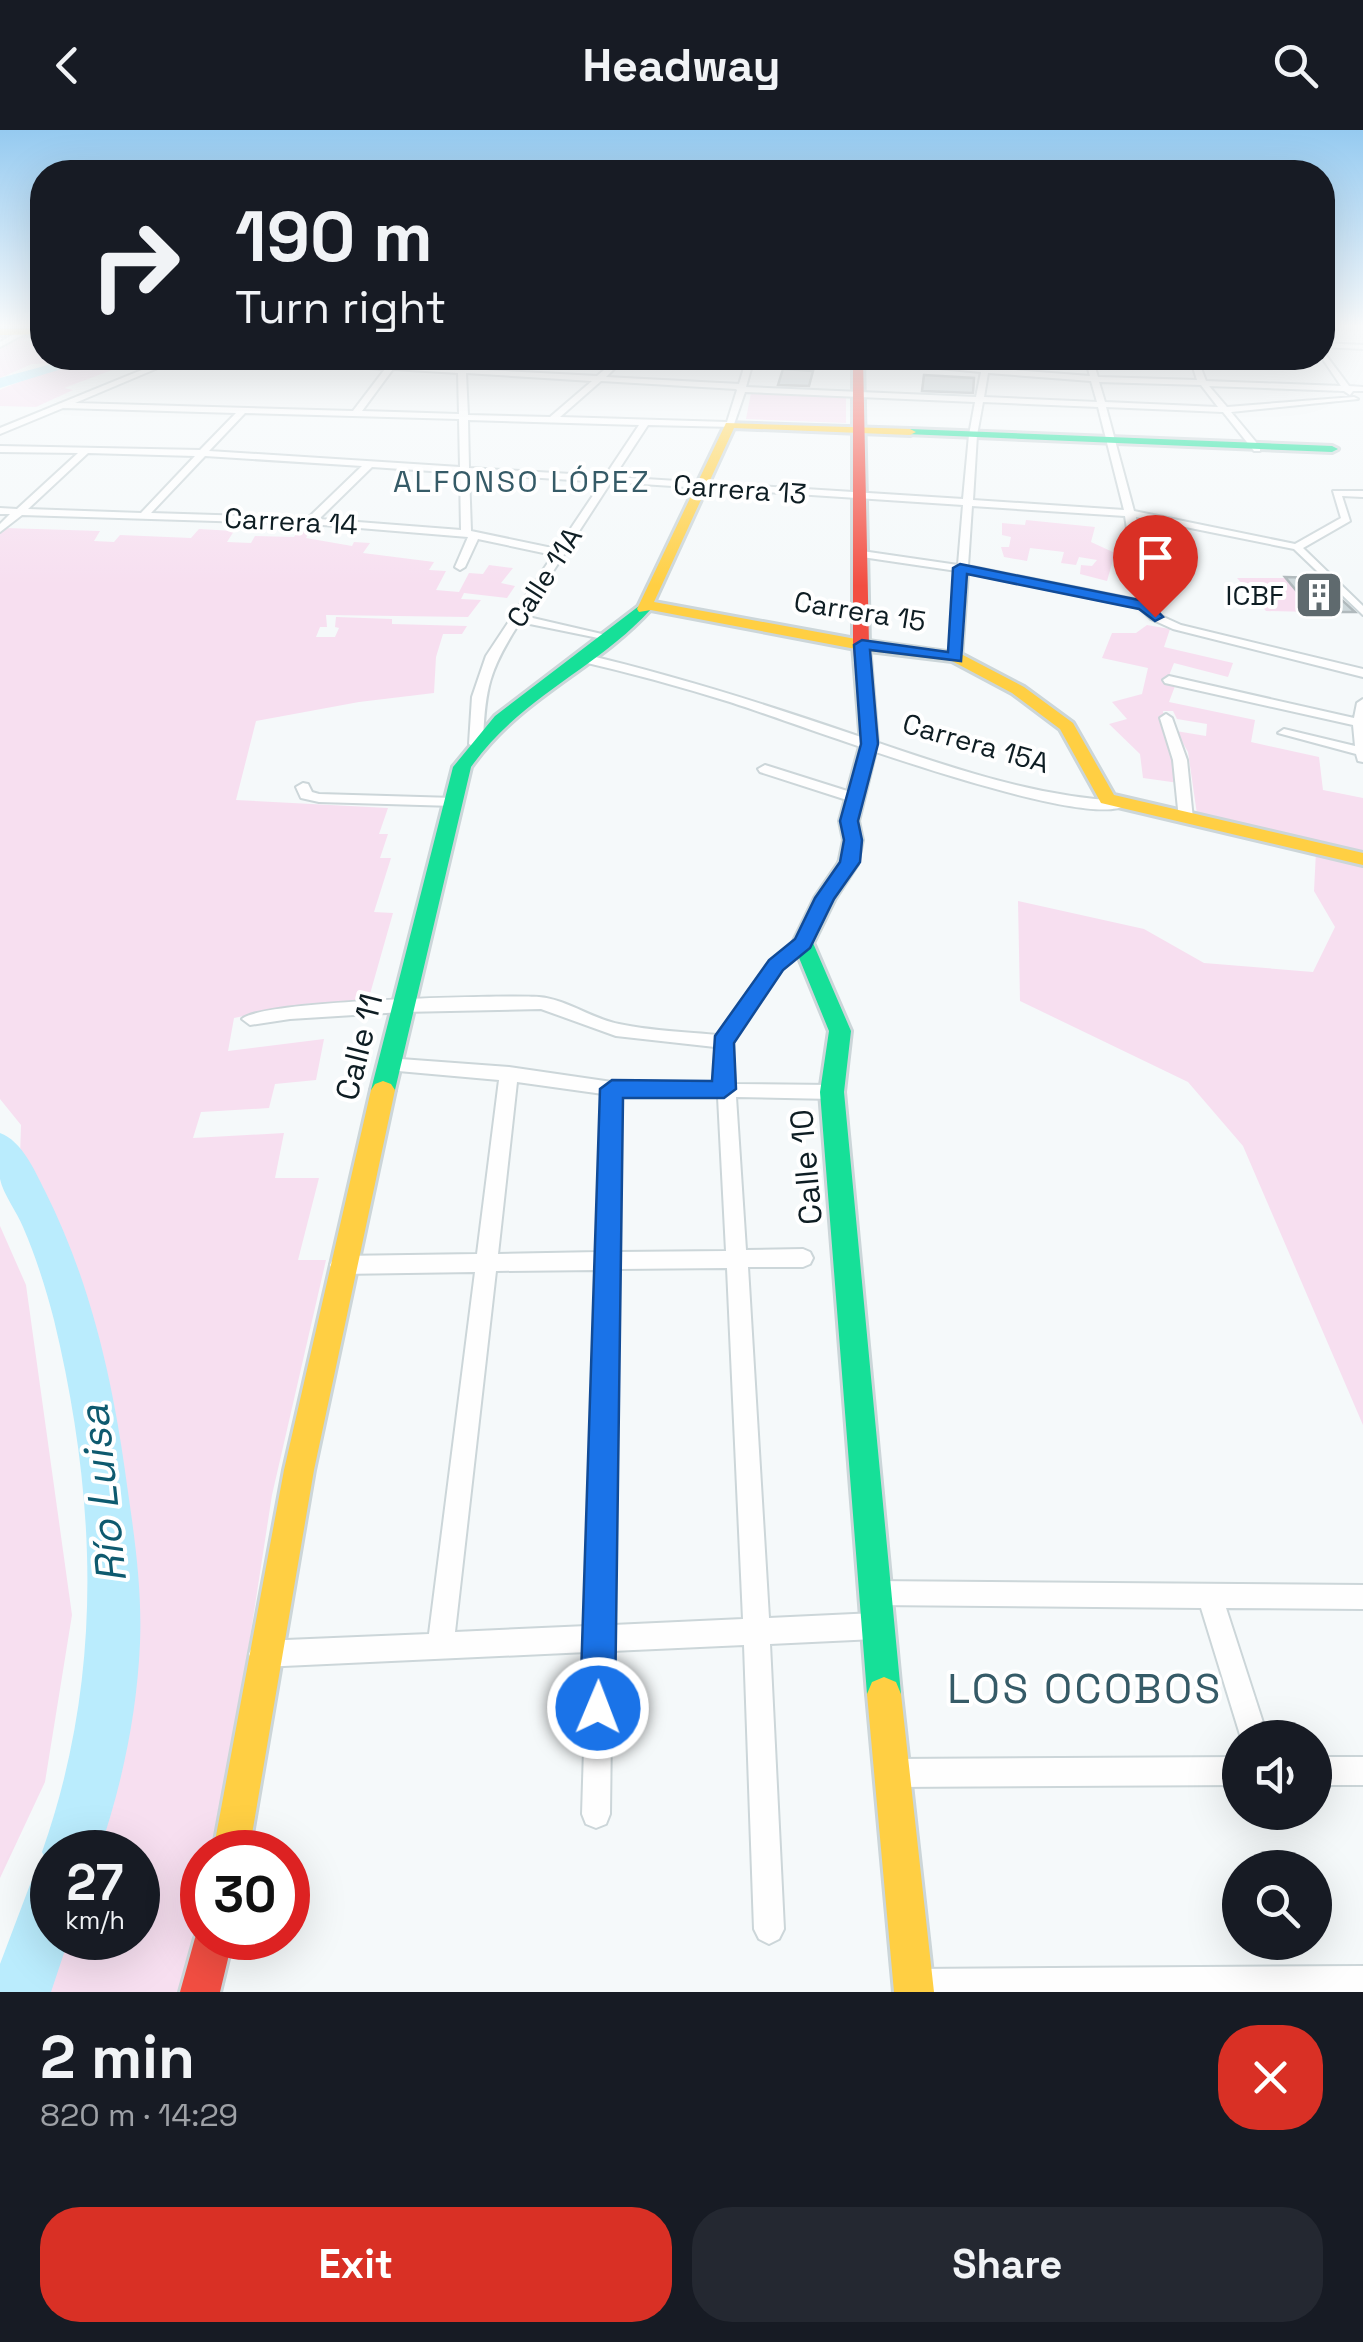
<!DOCTYPE html>
<html lang="en">
<head>
<meta charset="utf-8">
<style>
  body { margin:0; font-family:"Space Grotesk",sans-serif; background:#242831; color:#f1f3f6; height:100vh; display:flex; flex-direction:column; font-size:38px; white-space:nowrap }
  * { box-sizing:border-box; margin:0 }
  p { font-size:32px; color:#9ea1a6 }
  .icon { flex:none; width:55px; height:55px; fill:none; stroke:currentColor; stroke-width:2; stroke-linecap:round; stroke-linejoin:round }
  .map { position:relative; height:1862px; overflow:hidden }
  .details { display:flex; flex-direction:column; background:#171b24; flex:1 }
  .details>* { flex:none }
  .banner { position:absolute; left:30px; top:30px; width:1305px; height:210px; border-radius:40px; box-shadow:0 10px 40px #0002; background:#171b24; color:#f1f3f6; overflow:hidden }
  .buttons { position:absolute; left:1222px; top:1590px; display:grid; gap:20px }
  .buttons a { display:grid; place-items:center; width:110px; height:110px; border-radius:50%; background:#171b24; box-shadow:0 10px 40px #0002; font-size:50px }
  .speed { position:absolute; left:30px; top:1700px; display:flex; gap:20px; font-size:50px; font-weight:700; text-align:center }
  .speed>* { display:grid; place-content:center; width:130px; height:130px; border-radius:50%; background:#171b24; box-shadow:0 10px 40px #0002; line-height:1 }
  .speed small { font-size:25px; font-weight:400 }
  .speed .limit { border:15px solid #d22; background:#fff; color:#111 }
  .pin { position:absolute; display:grid; place-items:center; width:85px; height:85px; color:#fff; margin:-102px -42px; border-radius:50% 50% 50% 0; rotate:-45deg; box-shadow:0 0 10px #0007 }
  .pin .icon { rotate:45deg }
  .me { position:absolute; width:110px; margin:-55px; rotate:1deg; stroke-linejoin:round; filter:drop-shadow(0 0 8px #0008) }
  .turn { display:flex; align-items:center; gap:35px; height:210px; padding:0 40px; font-size:45px }
  .turn .icon { width:130px; height:130px; stroke-width:2.5 }
  .turn b { display:block; font-size:70px; line-height:85px }
  .round { display:grid; place-items:center; flex:none; width:105px; height:105px; border-radius:40px; background:#242831 }
  .headline { display:flex; align-items:center; justify-content:space-between; height:170px; padding:0 40px }
  h1 { font-size:60px; font-weight:700; line-height:75px }
  .action { display:flex; gap:20px; margin-top:auto; padding:20px 40px }
  .action a { flex:1; height:115px; border-radius:40px; background:#d93025; color:#fff; font-size:40px; font-weight:700; line-height:115px; text-align:center }
  .action a+a { background:#242831; color:#f1f3f6 }
  header { display:flex; justify-content:space-between; align-items:center; height:130px; padding:0 40px; background:#171b24; font-size:45px; font-weight:700 }
  .map>svg:first-child { display:block }
</style>
</head>
<body>
<header><svg class="icon" aria-label="back" viewBox="0 0 24 24"><path d="M15 5l-7 7 7 7"/></svg>Headway<svg class="icon" aria-label="search" viewBox="0 0 24 24"><circle cx="10" cy="10" r="6"/><path d="M15 15l6 6"/></svg></header>
<div class="map">
<svg width="1363" height="1862" viewBox="0 0 1363 1862">
  <rect width="100%" height="100%" fill="#f5f9fa"/>
  <path fill="#f7dff0" d="M17 204H27L25 206 29 207 23 211 42 212V228H66L57 233 32 234 0 248V214Z
    M109 228H158L162 229 144 228 64 258 73 260 36 277 0 276V260L4 258 52 239Z
    M751 263 846 267V293L746 289Z
    M1026 390 1095 397 1091 412 1115 423 1107 451 1080 444 1081 435 1092 436 1097 430 1079 427 1076 435 1061 433 1064 422 1030 418 1027 431 1004 427 1001 417H1009L1011 407 1002 405V393L1025 395Z
    M305 393H314L306 408 352 416 354 412 370 413 363 423 434 432 429 440 446 441 436 460 459 462 469 443 483 444 489 435 513 438 501 453 515 456 507 468 464 463 461 469 481 470 468 487 326 485 327 497H320L316 507H335L339 498 335 497 336 487 392 489V494L467 496 462 504H443L436 527 434 563 359 572 256 591 236 670 388 678 379 704H388L380 728H391L374 782 393 783 368 871 304 874 234 888 228 921 324 909 316 950 275 954 269 978 201 982 193 1008 284 1003 275 1048H319L298 1130H326L272 1365 217 1722H202V1807L187 1862H33L55 1808H138V1722H87L128 1534 126 1392 108 1259 89 1188 20 1027 21 995 0 969V402L5 398 100 401 94 411 114 412 120 405 191 408 199 399 234 401 227 412 251 413 255 406 294 407Z
    M1237 448H1285L1314 482 1266 481Z
    M1147 495 1170 499 1164 517 1233 533 1228 547 1174 533 1166 553 1175 556 1169 572 1255 590 1251 612 1319 627 1323 660 1363 668V726L1197 684 1188 622 1176 601 1206 606 1207 594 1177 589 1173 581H1163L1179 653 1143 648 1140 624 1109 594 1127 589 1112 572 1142 564 1148 538 1102 528 1112 503H1136Z
    M1316 721 1363 735V1295L1243 1016 1188 952 1020 871 1018 771 1144 799 1204 833 1313 842 1335 797 1314 761Z
    M0 1096 26 1155 72 1485 45 1652 0 1748Z"/>
  <g fill="none" stroke-linecap="round" stroke-linejoin="round">
    <path fill="#baecfd" fill-rule="evenodd" d="M74 228H97L0 258V248Z
      M0 1003C22 1011 35 1041 45 1061 94 1159 115 1261 129 1369 136 1417 142 1465 140 1513 137 1584 122 1655 99 1722H52V1743L42 1722C104 1547 97 1369 54 1190 46 1159 36 1127 23 1097 17 1082 3 1064 0 1049 0 1035 0 1018 0 1003Z
      M52 1744V1808H69L51 1862H0V1834L31 1752Z"/>
  </g>
  <path fill="#ced8db" stroke="#b0b9bc" stroke-width="2.5" d="M783 239 813 241 809 256 778 255Z
    M924 245 974 248 973 263 922 261Z
    M1285 447 1318 448 1355 482H1314Z"/>
  <g fill="none" stroke-linecap="round" stroke-linejoin="round">
    <g stroke="#ccd6d9" stroke-width="4">
      <path id="street" d="M21 200 28 202 0 217V212Z
        M1322 213 1363 215V219L1322 217Z
        M1322 220 1349 256 1363 257V261H1353L1350 265 1344 261 1209 256 1227 277 1354 267 1358 269 1231 282 1260 317V321H1254L1223 282 1106 277 1134 381 1295 414 1341 388 1333 361H1363V367L1342 366 1350 391 1303 418 1363 476V485L1294 419 1136 387 1149 474 1159 485 1181 495 1363 539V547L1173 499 1151 489 1140 478 968 443 962 527 952 530 957 441 862 427 857 424 862 421 958 435 963 375 611 352 524 486 619 508 613 511 520 492C489 540 485 558 483 614L476 618 469 614 472 567 486 526 553 425 478 409 465 437 460 440 455 437 468 407 311 394 22 385 0 402V394L10 384H0V378L17 379 78 323 0 322V316L200 320 236 283 63 278 0 304V298L171 228C204 234 237 227 272 228 334 229 396 235 458 238V228H465L466 239 597 246 618 228H625L606 247 739 254 747 228H754L746 257 976 267 981 242 834 228 981 237 984 228H990L989 238 1090 246 1085 228H1092L1098 247 1197 250 1190 228H1197L1206 251 1341 256 1322 228ZM244 230 385 239 353 281 75 273 172 232 196 237ZM393 239 458 243 459 284 362 281ZM466 243 592 251 550 287 468 285ZM988 243 1091 251 1097 272 984 267ZM601 251 736 259 737 260 727 292 560 287ZM1099 252 1201 255 1218 277 1105 272ZM745 262 975 272 969 305 963 369 614 347 648 295 733 297ZM983 272 1098 277 1124 380 973 370 977 305ZM245 283 459 289 460 337 209 321ZM468 290 639 295 605 346 469 338ZM88 323 195 326 141 383 28 379ZM205 326 362 336 308 388 151 383ZM372 337 460 343 461 400 319 389ZM469 343 602 352 557 419 471 401ZM972 376 1125 386 1138 470 968 436Z
        M579 523C672 545 762 573 852 604 939 633 1026 666 1119 671L1126 675C1084 703 790 591 730 572 679 556 627 542 575 530L573 527Z
        M1169 546 1354 588 1357 573 1363 569V632L1358 631 1356 624 1278 603 1284 599 1355 616 1353 595 1165 553 1163 550Z
        M1166 584 1172 588 1187 630 1193 689 1186 693 1179 689 1173 630 1160 588Z
        M765 635 860 665 862 668 860 671H850L760 642 758 639Z
        M303 653 308 654 312 662 319 664 454 668 461 672 454 676 319 672 301 668 296 657Z
        M803 808 809 809 811 813 809 817 782 839 732 913 735 954 832 955 838 957 841 962 838 967 832 969 736 967 746 1120 803 1119 810 1122 813 1128 810 1134 803 1137H748L769 1488 875 1483 884 1487 888 1496 884 1505 875 1509 770 1514 784 1799 779 1809 769 1814 759 1809 754 1799 744 1515 612 1521 610 1684 606 1694 596 1698 586 1694 582 1684 587 1522 262 1537 253 1533 249 1524 253 1515 262 1511 429 1504 475 1142 340 1144 333 1141 330 1135 333 1129 340 1126 477 1124 499 950 387 940 381 939 378 934 381 929 387 928 509 937 612 952 717 954 715 917 616 906 541 879 402 882 290 889 250 895 242 889C261 870 499 865 539 867 566 869 592 889 619 894 651 901 686 902 719 905L770 831ZM517 952 603 964 598 1122 498 1124ZM621 966 718 967 726 1121 618 1122ZM727 1138 743 1489 613 1495 618 1139ZM598 1140 587 1496 455 1502 496 1141Z
        M873 1451 1363 1455V1479L1226 1478 1268 1608H1241L1201 1478 873 1475 864 1472 861 1463 864 1454Z
        M1240 1627V1655L894 1657 884 1653 880 1643 884 1633 894 1629Z
        M1315 1627H1363V1655H1315Z
        M1363 1836V1862H902L899 1854 903 1843 914 1839Z"/>
    </g>
    <g stroke="#ccd6d9" stroke-width="6">
      <path id="fast" d="M910 299 1332 316 1338 319 1332 322 906 304Z
        M639 476 651 479C596 540 522 565 471 637L395 960 391 966H375L371 960 453 637 495 586Z
        M848 728 857 734 835 768 813 813 851 901 844 962 901 1564 896 1576 884 1581 872 1576 867 1564 820 962 829 901 793 813 815 768 841 730Z"/>
    </g>
    <g stroke="#ccd6d9" stroke-width="6">
      <path id="slow" d="M42 198V204L0 205V199Z
        M726 293 910 299 916 302 910 305 734 298 654 472 861 510 961 524 1024 557 1073 593 1114 665 1363 723V735L1101 673 1060 599 1012 563 952 531 861 520 651 480 639 482 637 479Z
        M383 951 391 954 395 960 314 1340 249 1722H213L284 1340 371 960 375 954Z
        M884 1547 896 1552 901 1564 934 1862H894L867 1564 872 1552Z"/>
    </g>
    <g stroke="#ccd6d9" stroke-width="6">
      <path id="jam" d="M853 228H863L869 515 877 613 858 691 862 710 857 734 848 740 839 734 844 710 840 691 861 613 853 515Z
        M202 1794V1808H233L220 1862H180L195 1808Z"/>
    </g>
    <use href="#street" fill="#fefefe" fill-rule="evenodd"/>
    <use href="#fast" fill="#16e098" fill-rule="evenodd"/>
    <use href="#slow" fill="#ffcf43" fill-rule="evenodd"/>
    <use href="#jam" fill="#f24e42" fill-rule="evenodd"/>
  </g>
  <linearGradient id="sky" x2="0" y2="1"><stop stop-color="#95caf0"/><stop offset="0.43" stop-color="#fafcfd"/><stop offset="1" stop-color="#fafcfd" stop-opacity="0"/></linearGradient>
  <rect width="1363" height="456" fill="url(#sky)"/>
  <path fill="#1a73e8" stroke="#114b97" stroke-width="2.5" d="M960 434 1149 472 1163 487 1155 491 1139 479 967 444 961 531 870 520 878 614 858 691 862 710 860 732 834 769 810 818 783 840 734 913 736 959 724 968H623L615 1578 610 1591 598 1596 585 1591 580 1578 600 959 612 950 712 951 715 906 769 830 795 809 815 768 840 732 844 710 840 691 861 614 854 515 862 510 948 522 953 438Z"/>
  <defs>
    <g id="building-square" transform="scale(2.5)"><rect x="-9" y="-9" width="18" height="18" rx="4" fill="#5f6a6e" stroke="#fff"/><path d="M-4-6H4V6H1V3H-1V6H-4ZM-2.5-4.3h1.7v1.8h-1.7ZM.8-4.3h1.7v1.8H.8ZM-2.5-1h1.7V.8h-1.7ZM.8-1h1.7V.8H.8Z" fill="#fff"/></g>
  </defs>
  <g fill-rule="evenodd">
    <use href="#building-square" x="1319" y="465"/>
  </g>
  <g text-anchor="middle" stroke-width="8" stroke-linejoin="round" paint-order="stroke">
    <g font-size="28" fill="#0e1d23" stroke="#fff">
      <text transform="translate(740 359) rotate(4)" y="10">Carrera 13</text>
      <text transform="translate(291 391) rotate(3)" y="10">Carrera 14</text>
      <text transform="translate(544 447) rotate(-57)" y="10">Calle 11A</text>
      <text transform="translate(860 481) rotate(9)" y="10">Carrera 15</text>
      <text transform="translate(976 613) rotate(16)" y="10">Carrera 15A</text>
    </g>
    <g font-size="28" fill="#0e1d23" stroke="#fff" text-anchor="end">
      <text x="1284" y="475">ICBF</text>
    </g>
    <g font-size="30" letter-spacing="2.5" fill="#365b67" stroke="#fff">
      <text x="522" y="362">ALFONSO LÓPEZ</text>
    </g>
    <g font-size="32" fill="#0e1d23" stroke="#fff">
      <text transform="translate(359 917) rotate(-76)" y="11">Calle 11</text>
      <text transform="translate(806 1037) rotate(-95)" y="11">Calle 10</text>
    </g>
    <g font-size="42" font-style="italic" fill="#0e5a6f" stroke="#fff">
      <text transform="translate(102 1364) rotate(-96)" y="15">Río Luisa</text>
    </g>
    <g font-size="42" letter-spacing="2.5" fill="#365b67" stroke="#fff">
      <text x="1085" y="1573">LOS OCOBOS</text>
    </g>
  </g>
</svg>
<div class="buttons">
<a><svg class="icon" aria-label="sound" viewBox="0 0 24 24"><path d="M4 9h4l5-4v14l-5-4H4zM17 9q2 3 0 6"/></svg></a>
<a><svg class="icon" aria-label="search" viewBox="0 0 24 24"><circle cx="10" cy="10" r="6"/><path d="M15 15l6 6"/></svg></a>
</div>
<div class="speed"><div>27<small>km/h</small></div><div class="limit">30</div></div>
<div class="pin" style="left:1155px;top:487px;background:#d93025"><svg class="icon" aria-label="arrive" viewBox="0 0 24 24"><path d="M6 21V4h12l-3 4 3 4H6"/></svg></div>
<svg class="me" style="left:598px;top:1578px" viewBox="-20 -20 40 40"><circle r="17" fill="#1a73e8" stroke="#fff" stroke-width="3"/><path d="M0-11L8 9 0 5-8 9z" fill="#fff"/></svg>
<div class="banner">
<div class="turn"><svg class="icon" aria-label="right" viewBox="0 0 24 24"><path d="M7 20v-9h11M14 6l5 5-5 5"/></svg><div><b>190 m</b>Turn right</div></div>
</div>
</div>
<section class="details">
<div class="headline"><div><h1>2 min</h1><p>820 m · 14:29</p></div><a class="round" style="background:#d93025;color:#fff"><svg class="icon" aria-label="close" viewBox="0 0 24 24"><path d="M6 6l12 12M18 6L6 18"/></svg></a></div>
<div class="action"><a>Exit</a><a>Share</a></div>
</section>
</body>
</html>
